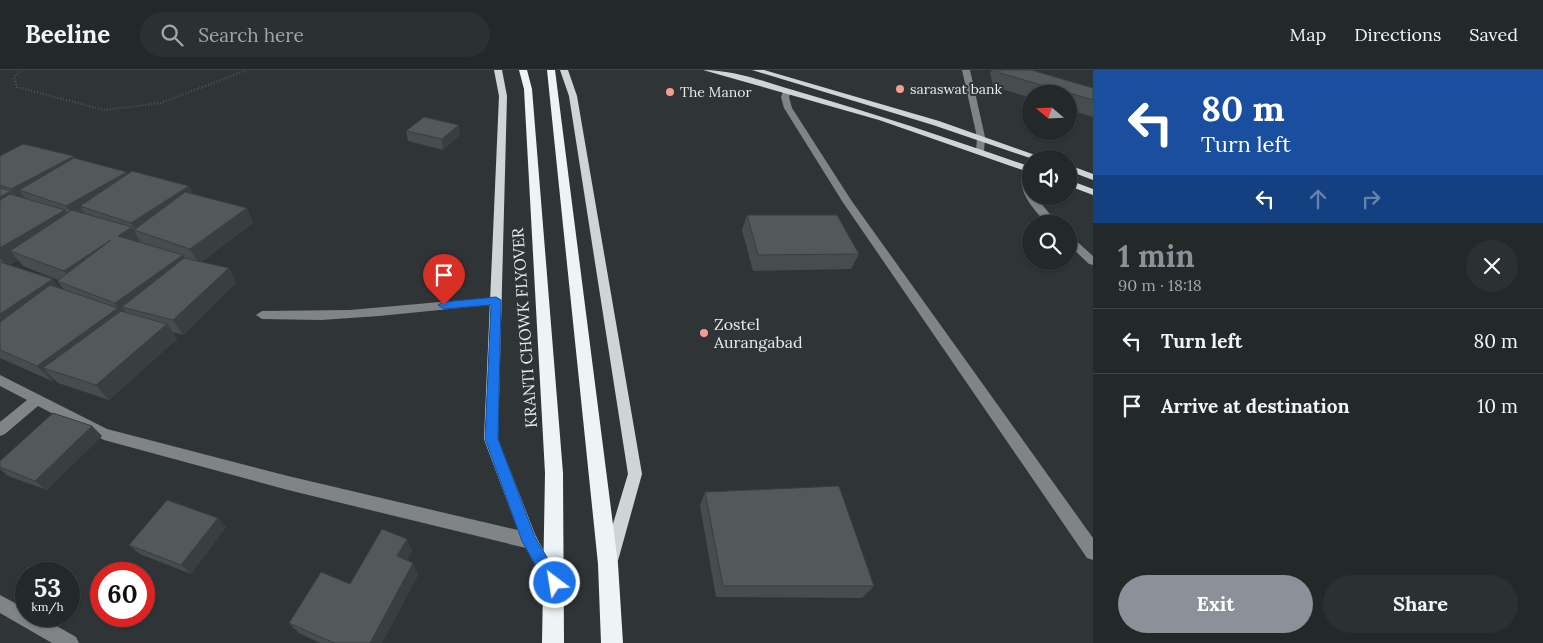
<!DOCTYPE html>
<html lang="en">
<head>
<meta charset="utf-8">
<style>
  body { margin:0; font-family:Lora,serif; background:#2b3031; color:#f1f3f6; height:100vh; display:flex; flex-direction:column; font-size:19px; white-space:nowrap }
  * { box-sizing:border-box; margin:0 }
  p { font-size:16px; color:#a3a6a8 }
  .icon { flex:none; width:28px; height:28px; fill:none; stroke:currentColor; stroke-width:2; stroke-linecap:round; stroke-linejoin:round }
  .map { position:relative; flex:1; overflow:hidden }
  .details { display:flex; flex-direction:column; background:#232829; width:450px }
  .details>* { flex:none }
  .banner { background:#1a4fa0; color:#fff; overflow:hidden }
  .needle { width:32px; rotate:289deg }
  .tools { position:absolute; left:1022px; top:15px; display:grid; gap:10px }
  .tools a { display:grid; place-items:center; width:55px; height:55px; border-radius:50%; background:#232829; box-shadow:0 1px 4px #0004,0 0 0 1px #404446; font-size:25px }
  .speed { position:absolute; left:15px; top:492px; display:flex; gap:10px; font-size:25px; font-weight:700; text-align:center }
  .speed>* { display:grid; place-content:center; width:65px; height:65px; border-radius:50%; background:#232829; box-shadow:0 1px 4px #0004,0 0 0 1px #404446; line-height:1 }
  .speed small { font-size:12px; font-weight:400 }
  .speed .limit { border:8px solid #d22; background:#fff; color:#111 }
  .pin { position:absolute; display:grid; place-items:center; width:42px; height:42px; color:#fff; margin:-51px -21px; border-radius:50% 50% 50% 0; rotate:-45deg; box-shadow:0 0 5px #0007 }
  .pin .icon { rotate:45deg }
  .me { position:absolute; width:55px; margin:-28px; rotate:329deg; stroke-linejoin:round; filter:drop-shadow(0 0 4px #0008) }
  .turn { display:flex; align-items:center; gap:18px; height:105px; padding:0 25px; font-size:22px }
  .turn .icon { width:65px; height:65px; stroke-width:2.5 }
  .turn b { display:block; font-size:35px; line-height:42px }
  .lanes { display:flex; align-items:center; height:48px; padding:0 25px; background:#0003; justify-content:center; gap:25px; direction:ltr }
  .lanes .off { opacity:.35 }
  .round { display:grid; place-items:center; flex:none; width:52px; height:52px; border-radius:26px; background:#2b3031 }
  .overview { display:flex; align-items:center; justify-content:space-between; height:85px; padding:0 25px }
  h1 { font-size:30px; font-weight:700; line-height:38px; color:#8c9099 }
  .cta { display:flex; gap:10px; margin-top:auto; padding:10px 25px }
  .cta a { flex:1; height:58px; border-radius:30px; background:#8c9099; color:#fff; font-size:20px; font-weight:700; line-height:58px; text-align:center }
  .cta a+a { background:#2b3031; color:#f1f3f6 }
  ul { padding:0; list-style:none }
  li { display:flex; align-items:center; gap:15px; height:65px; padding:0 25px; border-top:1px solid #404446 }
  li div { flex:1 }
  li b { display:block; font-size:19px }
  li em { font-style:normal }
  header { display:flex; align-items:center; gap:30px; box-sizing:border-box; height:70px; padding:0 25px; background:#232829; border-bottom:1px solid #404446 }
  header strong { font-size:24px }
  nav { display:flex; gap:28px; margin-inline-start:auto; font-size:18px }
  .search { width:350px; height:45px; background:#2b3031; display:flex; align-items:center; gap:12px; box-sizing:border-box; padding:0 18px; border-radius:28px; color:#a3a6a8; font-size:19px }
  main { display:flex; flex:1; min-height:0 }
  .map>svg:first-child { display:block }
</style>
</head>
<body>
<header>
<strong>Beeline</strong>
<div class="search"><svg class="icon" aria-label="search" viewBox="0 0 24 24"><circle cx="10" cy="10" r="6"/><path d="M15 15l6 6"/></svg>Search here</div>
<nav><a>Map</a><a>Directions</a><a>Saved</a></nav>
</header>
<main>
<div class="map">
<svg width="1093" height="573" viewBox="0 0 1093 573">
  <rect width="100%" height="100%" fill="#2f3537"/>
  <g fill="none" stroke-linecap="round" stroke-linejoin="round">
    <path stroke="#6d7374" stroke-width="2" stroke-dasharray="0.5 2.5" stroke-linecap="butt" d="M22 0 14 7 17 17 104 40 161 33 247 0"/>
    <path fill="#818485" fill-rule="evenodd" d="M962 0H970L985 67 984 82 980 85 976 82 977 67Z
      M784 19 791 21 789 27 792 38 851 130 1093 468V490L1087 488 842 131 784 38 781 27Z
      M1027 96 1031 99 1030 107 1031 126H1035L1058 154H1047C1033 138 1016 122 1023 99Z
      M1069 167 1073 168 1093 186V195L1089 194 1069 175Z
      M496 227 502 231 500 234 379 246 321 250 262 249 256 245 262 241 350 240Z
      M0 305 107 359 288 406 530 463 536 466 538 471 536 476 530 479 288 420 104 370 38 336 5 364 0 366V352L27 330 0 316Z
      M0 525 26 539V546H39L76 567 79 573H52L0 543Z"/>
    <path fill="#cdd5d6" fill-rule="evenodd" d="M494 0H502L507 26 498 369 536 467 560 509 558 515 552 517 546 515 522 471 484 369 499 26Z
      M560 0H568L577 26 642 404 619 487 617 493 611 495 605 493 603 487 628 404 569 26Z
      M703 0C737 0 771 14 803 23 880 45 956 71 1031 97V103L879 50Z
      M752 0H764L939 51 1046 89H1033L933 55Z
      M1069 95 1093 104V110L1069 101Z
      M1069 110 1093 119V125L1069 116Z"/>
    <path fill="#ecf4f6" fill-rule="evenodd" d="M519 0H527L532 19 563 403 564 573H542L545 403 524 19Z
      M547 0H555L618 494 623 573H601L598 494Z"/>
  </g>
  <path fill="#464d4d" fill-rule="evenodd" d="M992 0H1031L1093 18V47L1069 40V24H1031V28L993 16 990 3Z
    M406 61 460 65 443 80 408 71Z
    M0 86H74L75 88 128 104 189 116 193 124 247 138 253 153 201 192 229 198 236 213 183 265 173 262 177 269 109 330 58 313 54 309 52 311 0 288ZM18 190 23 196 58 210 57 211 64 220 9 195Z
    M747 145 859 184 851 199 753 201 742 160Z
    M92 356 102 366 47 420 8 406 0 399V391Z
    M705 422 874 516 862 528 716 527 700 436Z
    M218 448 226 457 191 504 140 484 129 475Z
    M407 469 412 481 407 490 413 493 418 505 382 573H320L299 563 289 553 350 514Z"/>
  <path fill="#393e3f" d="M459 55 460 65 443 80 442 69Z
    M74 86 83 101 19 120 27 131 22 134 11 119Z
    M127 102 136 116 80 136 86 146 77 151 66 136Z
    M189 116 196 131 136 161 131 153Z
    M11 121 23 136 0 148V127Z
    M247 138 253 153 199 194 190 179Z
    M65 140 76 155 10 181 18 190 7 196 0 188V178Z
    M132 157 141 173 118 166Z
    M111 170 75 216 64 201Z
    M183 185 192 200 122 237 129 247 126 249 115 233Z
    M229 198 236 213 183 265 173 250Z
    M53 209 66 225 0 268V244Z
    M118 238 129 253 43 298 54 309 52 311 37 296Z
    M167 254 177 269 109 330 96 315Z
    M92 356 102 366 47 420 35 411Z
    M218 448 226 457 191 504 181 495Z
    M407 469 412 481 402 498 397 486Z
    M413 493 418 505 382 573H370Z"/>
  <path fill="#51595a" stroke="#393e3f" d="M1000 0H1031L1093 18V30L1000 3Z
    M424 47 459 55 442 69 406 61Z
    M23 74 74 86 11 119 0 115V86Z
    M74 88 127 102 66 136 19 120Z
    M132 101 189 116 131 153 80 136Z
    M0 118 11 121 0 127Z
    M185 122 247 138 190 179 134 160Z
    M10 124 65 140 0 178V130Z
    M72 140 132 157 118 166 183 185 115 233 57 211 111 170 64 201 10 181Z
    M747 145H837L859 184 758 185Z
    M184 188 229 198 173 250 122 237Z
    M0 192 53 209 0 244Z
    M50 215 118 238 37 296 0 280V252Z
    M121 241 167 254 96 315 43 298Z
    M53 343 92 356 35 411 0 397V391Z
    M839 416 874 516H723L705 422Z
    M167 430 218 448 181 495 129 475Z
    M382 459 407 469 397 486 413 493 370 573H334L289 553 321 502 350 514Z"/>
  <path fill="#1a73e8" stroke="#114b97" d="M496 227 501 230 498 369 535 467 562 513 560 519 555 521 549 519 522 471 485 369 491 235 444 239 438 235 444 232Z"/>
  <g fill="#f59d8f" stroke="#2f3537" stroke-width="2">
    <circle cx="900" cy="19" r="5"/>
    <circle cx="670" cy="22" r="5"/>
    <circle cx="704" cy="263" r="5"/>
  </g>
  <g text-anchor="middle" stroke-width="4" stroke-linejoin="round" paint-order="stroke">
    <g font-size="14" fill="#e7ebec" stroke="#2f3537" text-anchor="start">
      <text x="910" y="24">saraswat bank</text>
      <text x="680" y="27">The Manor</text>
    </g>
    <g font-size="16" fill="#e7ebec" stroke="#2f3537" text-anchor="start">
      <text x="714" y="260">Zostel<tspan x="714" dy="18">Aurangabad</tspan></text>
    </g>
    <g font-size="16" fill="#e7ebec" stroke="#2f3537">
      <text transform="translate(524 258) rotate(-94)" y="6">KRANTI CHOWK FLYOVER</text>
    </g>
  </g>
</svg>
<div class="tools">
<a><svg class="needle" viewBox="-14 -14 28 28"><path d="M0-13l5 13h-10z" fill="#e53935"/><path d="M0 13l5-13h-10z" fill="#a3a6a8"/></svg></a>
<a><svg class="icon" aria-label="sound" viewBox="0 0 24 24"><path d="M4 9h4l5-4v14l-5-4H4zM17 9q2 3 0 6"/></svg></a>
<a><svg class="icon" aria-label="search" viewBox="0 0 24 24"><circle cx="10" cy="10" r="6"/><path d="M15 15l6 6"/></svg></a>
</div>
<div class="speed"><div>53<small>km/h</small></div><div class="limit">60</div></div>
<div class="pin" style="left:444px;top:235px;background:#d93025"><svg class="icon" aria-label="arrive" viewBox="0 0 24 24"><path d="M6 21V4h12l-3 4 3 4H6"/></svg></div>
<svg class="me" style="left:555px;top:513px" viewBox="-20 -20 40 40"><circle r="17" fill="#1a73e8" stroke="#fff" stroke-width="3"/><path d="M0-11L8 9 0 5-8 9z" fill="#fff"/></svg>
</div>
<section class="details">
<div class="banner">
<div class="turn"><svg class="icon" aria-label="left" viewBox="0 0 24 24"><path d="M17 20v-9H6M10 6l-5 5 5 5"/></svg><div><b>80 m</b>Turn left</div></div>
<div class="lanes"><svg class="icon" aria-label="left" viewBox="0 0 24 24"><path d="M17 20v-9H6M10 6l-5 5 5 5"/></svg><svg class="icon off" aria-label="ahead" viewBox="0 0 24 24"><path d="M12 20V5M6 11l6-6 6 6"/></svg><svg class="icon off" aria-label="right" viewBox="0 0 24 24"><path d="M7 20v-9h11M14 6l5 5-5 5"/></svg></div>
</div>
<div class="overview"><div><h1>1 min</h1><p>90 m · 18:18</p></div><a class="round"><svg class="icon" aria-label="close" viewBox="0 0 24 24"><path d="M6 6l12 12M18 6L6 18"/></svg></a></div>
<ul>
<li><svg class="icon" aria-label="left" viewBox="0 0 24 24"><path d="M17 20v-9H6M10 6l-5 5 5 5"/></svg><div><b>Turn left</b></div><em>80 m</em></li>
<li><svg class="icon" aria-label="arrive" viewBox="0 0 24 24"><path d="M6 21V4h12l-3 4 3 4H6"/></svg><div><b>Arrive at destination</b></div><em>10 m</em></li>
</ul>
<div class="cta"><a>Exit</a><a>Share</a></div>
</section>
</main>
</body>
</html>
